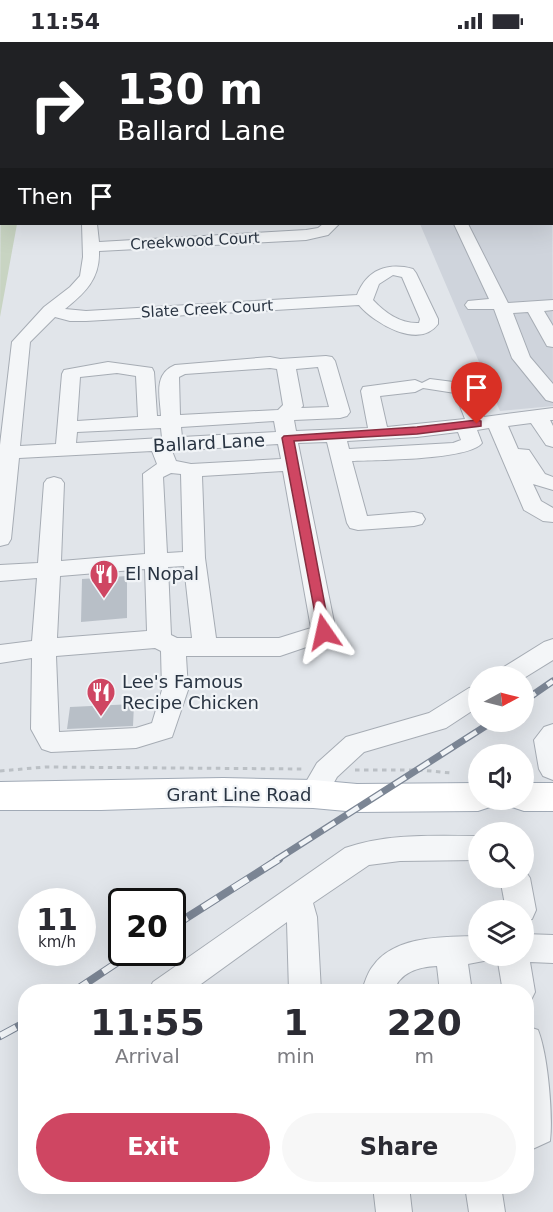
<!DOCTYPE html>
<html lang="en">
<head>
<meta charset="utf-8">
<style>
  body { margin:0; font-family:"DejaVu Sans",sans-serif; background:#f7f7f7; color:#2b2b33; height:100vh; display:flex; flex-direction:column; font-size:22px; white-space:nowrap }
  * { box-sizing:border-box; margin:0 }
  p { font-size:20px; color:#7c7c81 }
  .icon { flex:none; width:33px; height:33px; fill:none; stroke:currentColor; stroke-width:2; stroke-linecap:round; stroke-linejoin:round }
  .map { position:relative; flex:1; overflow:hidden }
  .drawer { position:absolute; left:18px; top:942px; width:516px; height:210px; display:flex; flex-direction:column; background:#fff; border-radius:24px; box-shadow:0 6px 24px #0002 }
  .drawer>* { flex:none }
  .hud { position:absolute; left:0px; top:0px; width:554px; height:183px; box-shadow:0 6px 24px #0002; background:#202124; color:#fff; overflow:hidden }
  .needle { width:39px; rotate:83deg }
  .tools { position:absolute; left:468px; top:624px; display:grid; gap:12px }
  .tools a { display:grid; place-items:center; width:66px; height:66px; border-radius:50%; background:#fff; box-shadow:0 6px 24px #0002; font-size:30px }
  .speed { position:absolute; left:18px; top:846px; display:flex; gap:12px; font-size:30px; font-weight:700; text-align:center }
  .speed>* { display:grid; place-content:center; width:78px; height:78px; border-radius:50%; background:#fff; box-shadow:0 6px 24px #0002; line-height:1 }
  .speed small { font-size:15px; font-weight:400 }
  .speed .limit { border:3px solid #111; border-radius:9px; background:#fff; color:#111 }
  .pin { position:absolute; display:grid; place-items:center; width:51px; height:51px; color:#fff; margin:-62px -26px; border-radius:50% 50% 50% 0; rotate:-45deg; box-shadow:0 0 6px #0007 }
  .pin .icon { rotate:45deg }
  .me { position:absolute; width:66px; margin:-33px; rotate:349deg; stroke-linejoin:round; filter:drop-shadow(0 0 4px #0008) }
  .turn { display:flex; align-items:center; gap:21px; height:126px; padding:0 18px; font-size:27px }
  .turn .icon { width:78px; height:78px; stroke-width:2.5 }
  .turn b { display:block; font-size:42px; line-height:51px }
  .then { display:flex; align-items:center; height:57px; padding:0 18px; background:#0003; gap:12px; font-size:22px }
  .eta { display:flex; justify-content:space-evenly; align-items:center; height:102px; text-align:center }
  .eta b { font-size:36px; font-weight:600; line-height:42px }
  .primary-button { display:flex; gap:12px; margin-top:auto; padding:12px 18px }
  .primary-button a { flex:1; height:69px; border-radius:36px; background:#cf4662; color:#fff; font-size:24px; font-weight:600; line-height:69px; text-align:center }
  .primary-button a+a { background:#f7f7f7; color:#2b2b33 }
  .status { display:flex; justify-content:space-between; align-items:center; height:42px; padding:0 30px; background:#fff; direction:ltr }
  .status svg { height:16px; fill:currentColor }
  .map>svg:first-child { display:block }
</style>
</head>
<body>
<div class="status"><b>11:54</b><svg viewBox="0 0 49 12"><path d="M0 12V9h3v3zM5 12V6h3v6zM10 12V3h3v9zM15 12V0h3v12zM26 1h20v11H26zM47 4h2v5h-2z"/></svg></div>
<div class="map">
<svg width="553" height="1170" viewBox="0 0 553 1170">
  <rect width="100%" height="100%" fill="#e1e5ea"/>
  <path fill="#cfd4dc" d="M552 35 553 364 500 369 420 182H552Z"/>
  <path fill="#c8d4c2" d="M1 95 2 182H17L0 275Z"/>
  <path fill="#b8bfc7" d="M127 534V576L81 580 82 537Z
    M134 662 133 684 67 687 70 665Z"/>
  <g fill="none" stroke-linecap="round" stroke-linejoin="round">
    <g stroke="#a6acb4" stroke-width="2">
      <path id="minor" d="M219 0H231V2H219Z
        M440 0H455L456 2H441Z
        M505 0H533L504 2Z
        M552 18H553V26H552Z
        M0 27 2 28V36L0 35Z
        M552 66H553V74H552Z
        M82 182H97L99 200 306 188 318 186 323 182H339L328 193 306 198 99 209C100 237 85 251 65 267L86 269 357 253C367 228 387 220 413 227L416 231 438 277V282C419 308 374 281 359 263L86 279H70L55 275 30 300 20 404 56 402 62 332 64 328 108 320 152 326 154 330 157 374H161C160 354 153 332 175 323L270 315 280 317 326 314 332 315 335 319 350 370 347 374 340 376 294 378 296 389 368 386 361 349 363 345 415 338 422 341 430 337 469 342 484 375 553 366V378H550L553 384V405L546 403 531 381 508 384 518 407 529 408 545 432 553 435V448L533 442 541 459 553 466V480L543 479 524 468 489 386 477 388 482 401C470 418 376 418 352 419L367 474 414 470 422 472 425 477 422 482 414 484 358 488 350 486 347 481 327 400 298 401 336 590 333 596 280 614H186L188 648 172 695 136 706 51 710 42 707 31 687 32 616 0 621V603L32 599 37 536 0 539V523L38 521 44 441 47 437 54 435 61 437 64 441 61 519 145 512 143 432 157 422 152 409 19 416 11 497 8 502 0 504V403L12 300 44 265 70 245 80 234 83 215ZM393 233 402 235 420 277 419 281C401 282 385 271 373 258L379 242ZM318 325 329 365 301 366 303 364 296 327ZM270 326 277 327 283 363 278 368 180 373 179 335 185 332ZM117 331 136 334 138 375 77 379 80 335ZM423 346 455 351 465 377 387 385 380 354 415 350ZM274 379 276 390 182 395 181 385ZM161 386 162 396 76 401 77 390ZM458 390 461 398 453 401 349 407 347 399 417 395ZM278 402 281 417 191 422 176 419 172 409ZM283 429 311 586 279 596H216L205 516 202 434ZM171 431 181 432 183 510 167 511 163 435ZM184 524 192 596H177L171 593 168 525ZM145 527 147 589 57 596 60 534ZM155 606 161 609 162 648 152 681 136 686 59 690 56 614Z
        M454 182H468L508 261 553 258V268L544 269 553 284V305L547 304 528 270 513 271 530 315 553 342V360L546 358 512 316 494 267H468L465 263 468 259 489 257Z
        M553 597V618L524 636 496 634 499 628 544 600Z
        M478 644V665L446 686 364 710 337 735 323 760 313 763 303 760 299 752 317 721 346 695 429 671 469 646Z
        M553 682V738L543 734 539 727 534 698 544 685Z
        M478 794V818L400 819 369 823 313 861 317 875 321 950H289L287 880 190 950H148L153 940 345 806C388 791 433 794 478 794Z
        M524 827 530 836 536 868 532 877 524 880V868H506L500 836H524Z
        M524 892 553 893V921L530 920 535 950 530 960 526 962V950H503L497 914H524Z
        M478 894V914H491L489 918 468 922 472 950H440L437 924C418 925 400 930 393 950H361C365 941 367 931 373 924 395 893 444 895 478 894Z
        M526 984 538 988C548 1013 553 1074 550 1099L526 1110Z
        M373 1144H409L412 1170H376Z
        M465 1144H501L505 1170H469Z"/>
    </g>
    <g stroke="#a1aab6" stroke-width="2">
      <path id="major" d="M223 736 313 738 357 742 478 741V758H494L490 765 478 769 357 770 313 766 223 764 101 768H0V740Z
        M524 741H553V769H524L512 765 508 758H524Z"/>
    </g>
    <path stroke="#bbc0c5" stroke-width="3" stroke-dasharray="4.5 4.5" stroke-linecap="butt" d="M355 728H420L451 731
      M0 729 45 725 304 727"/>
    <use href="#minor" fill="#f4f6f8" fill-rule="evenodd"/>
    <use href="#major" fill="#fff" fill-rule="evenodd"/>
    <g stroke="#7b8594" stroke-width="7">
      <path id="rail-far1" d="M524 659 553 639
        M276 818 492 680"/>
    </g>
    <g stroke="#7b8594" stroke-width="8">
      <path id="rail" d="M172 885 279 817
        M73 950 133 910
        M0 994 26 980"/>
    </g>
    <use href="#rail-far1" stroke="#f1f4f7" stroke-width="4.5" stroke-dasharray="14" stroke-linecap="butt"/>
    <use href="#rail" stroke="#f1f4f7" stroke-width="6" stroke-dasharray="18" stroke-linecap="butt"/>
  </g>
  <path fill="#cf4662" stroke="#872e40" stroke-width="1.5" d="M477 378 481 379V384L417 392 294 399 330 590 328 593H319L282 396 284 394 417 385Z"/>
  <defs>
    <g id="restaurant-pin" transform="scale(1.5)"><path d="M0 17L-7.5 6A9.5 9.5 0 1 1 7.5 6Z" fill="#cf4662" stroke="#f1f4f7"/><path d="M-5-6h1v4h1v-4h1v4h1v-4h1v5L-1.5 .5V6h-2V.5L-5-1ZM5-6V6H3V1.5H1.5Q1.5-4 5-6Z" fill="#fff"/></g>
  </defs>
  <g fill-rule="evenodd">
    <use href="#restaurant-pin" x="104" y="532"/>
    <use href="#restaurant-pin" x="101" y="650"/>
  </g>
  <g text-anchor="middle" stroke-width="4.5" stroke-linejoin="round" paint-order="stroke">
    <g font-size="15" fill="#293442" stroke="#f1f4f7">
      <text transform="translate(195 199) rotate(-3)" y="5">Creekwood Court</text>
      <text transform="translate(207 267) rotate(-3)" y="5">Slate Creek Court</text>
    </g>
    <g font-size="18" fill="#293442" stroke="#f1f4f7">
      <text transform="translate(209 401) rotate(-3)" y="6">Ballard Lane</text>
      <text x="239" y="759">Grant Line Road</text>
    </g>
    <g font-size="18" fill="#293442" stroke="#f1f4f7" text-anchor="start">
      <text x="125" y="538">El Nopal</text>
      <text x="122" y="646">Lee's Famous<tspan x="122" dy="21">Recipe Chicken</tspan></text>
    </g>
  </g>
</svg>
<div class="tools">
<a><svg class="needle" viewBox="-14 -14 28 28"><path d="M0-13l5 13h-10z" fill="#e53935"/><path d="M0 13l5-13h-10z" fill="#7c7c81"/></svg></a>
<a><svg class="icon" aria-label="sound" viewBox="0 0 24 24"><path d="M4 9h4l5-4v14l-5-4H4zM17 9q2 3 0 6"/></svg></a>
<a><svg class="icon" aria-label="search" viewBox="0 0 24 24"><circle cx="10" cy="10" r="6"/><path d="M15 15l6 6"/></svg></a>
<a><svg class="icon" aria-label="layers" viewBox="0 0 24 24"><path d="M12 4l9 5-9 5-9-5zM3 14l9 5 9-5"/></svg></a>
</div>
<div class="speed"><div>11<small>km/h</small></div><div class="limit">20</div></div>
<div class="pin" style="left:477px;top:382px;background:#d93025"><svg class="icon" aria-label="arrive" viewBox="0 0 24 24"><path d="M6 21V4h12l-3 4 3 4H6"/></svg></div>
<svg class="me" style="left:324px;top:590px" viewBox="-20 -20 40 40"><path d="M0-17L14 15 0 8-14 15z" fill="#cf4662" stroke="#fff" stroke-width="4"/></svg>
<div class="hud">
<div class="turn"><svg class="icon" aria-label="right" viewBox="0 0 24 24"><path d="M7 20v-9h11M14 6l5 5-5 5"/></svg><div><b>130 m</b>Ballard Lane</div></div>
<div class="then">Then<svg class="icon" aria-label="arrive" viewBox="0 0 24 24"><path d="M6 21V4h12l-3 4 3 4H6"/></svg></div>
</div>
<section class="drawer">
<div class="eta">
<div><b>11:55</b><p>Arrival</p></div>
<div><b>1</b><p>min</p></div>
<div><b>220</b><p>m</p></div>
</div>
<div class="primary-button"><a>Exit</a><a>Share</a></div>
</section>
</div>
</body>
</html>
